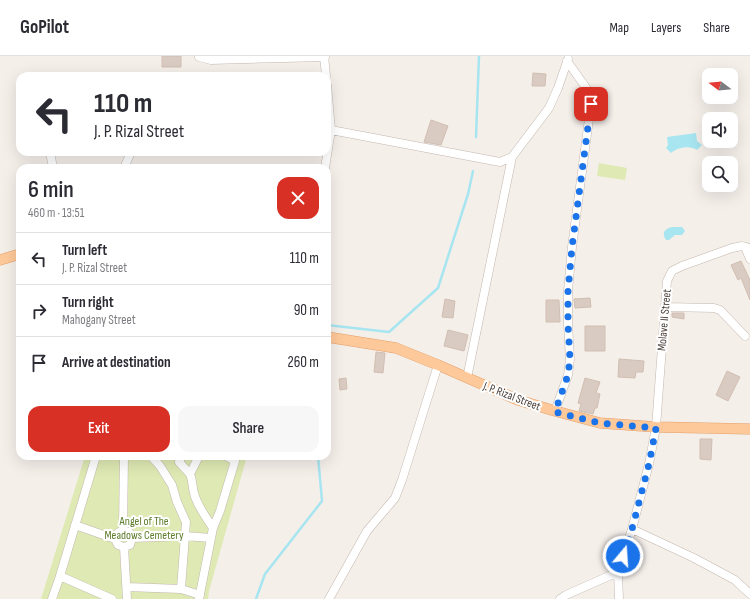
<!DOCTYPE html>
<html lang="en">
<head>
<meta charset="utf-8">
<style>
  body { margin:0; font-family:"Sofia Sans Condensed",sans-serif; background:#f7f7f7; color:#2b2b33; height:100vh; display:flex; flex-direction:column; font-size:15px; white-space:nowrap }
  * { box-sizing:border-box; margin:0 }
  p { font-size:13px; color:#7c7c81 }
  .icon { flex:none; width:22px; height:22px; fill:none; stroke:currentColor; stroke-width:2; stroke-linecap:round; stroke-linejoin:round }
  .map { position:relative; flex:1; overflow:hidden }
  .panel { position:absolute; left:16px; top:108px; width:315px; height:296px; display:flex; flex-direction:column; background:#fff; border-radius:12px; box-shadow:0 4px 16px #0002 }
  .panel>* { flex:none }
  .hud { position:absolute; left:16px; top:16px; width:315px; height:84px; border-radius:12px; box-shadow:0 4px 16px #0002; background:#fff; color:#2b2b33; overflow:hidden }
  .needle { width:26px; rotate:286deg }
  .controls { position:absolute; left:702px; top:12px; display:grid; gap:8px }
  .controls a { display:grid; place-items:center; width:36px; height:36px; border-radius:8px; background:#fff; box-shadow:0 4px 16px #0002; font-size:20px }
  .pin { position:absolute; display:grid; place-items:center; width:34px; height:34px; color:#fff; margin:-17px; border-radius:8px; box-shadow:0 2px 6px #0006 }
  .me { position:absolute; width:44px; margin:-22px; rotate:18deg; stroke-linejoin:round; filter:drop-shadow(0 0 3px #0008) }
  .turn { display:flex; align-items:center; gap:14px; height:84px; padding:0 12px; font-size:18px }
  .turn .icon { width:52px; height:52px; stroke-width:2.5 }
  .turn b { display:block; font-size:28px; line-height:34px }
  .round { display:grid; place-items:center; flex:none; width:42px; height:42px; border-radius:12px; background:#f7f7f7 }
  .summary { display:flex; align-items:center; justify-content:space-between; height:68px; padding:0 12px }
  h1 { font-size:24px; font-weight:600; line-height:30px }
  .action { display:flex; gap:8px; margin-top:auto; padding:8px 12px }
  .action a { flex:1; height:46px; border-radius:12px; background:#d93025; color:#fff; font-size:16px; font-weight:600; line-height:46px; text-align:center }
  .action a+a { background:#f7f7f7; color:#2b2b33 }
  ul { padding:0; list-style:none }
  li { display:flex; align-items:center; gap:12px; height:52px; padding:0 12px; border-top:1px solid #e1e1e2 }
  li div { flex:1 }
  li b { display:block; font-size:15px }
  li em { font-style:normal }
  header { display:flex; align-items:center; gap:24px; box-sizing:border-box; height:56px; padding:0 20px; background:#fff; border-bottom:1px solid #e1e1e2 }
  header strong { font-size:19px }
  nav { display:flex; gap:22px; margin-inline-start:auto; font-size:14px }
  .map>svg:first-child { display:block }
</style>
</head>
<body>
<header>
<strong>GoPilot</strong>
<nav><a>Map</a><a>Layers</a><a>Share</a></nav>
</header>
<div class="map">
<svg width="750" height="543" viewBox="0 0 750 543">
  <rect width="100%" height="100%" fill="#f5efea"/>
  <path fill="#dee9b3" d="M599 107 627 112 625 124 597 120Z
    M85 400H247L209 535 208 543H41Z"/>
  <path fill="#a7e5f1" d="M696 77 697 85 702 89 697 94C690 89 677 91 671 97L666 92 668 89 667 81Z
    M672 171H682L685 175 682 179H675L669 184H666C661 176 665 173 672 171Z"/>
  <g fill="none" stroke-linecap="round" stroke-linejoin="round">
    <path stroke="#a7e5f1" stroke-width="2.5" d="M476 81 479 0
      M327 269 389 276 438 232 468 138 473 115
      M256 543 265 518 322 445 318 400"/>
  </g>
  <path fill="#dacbc2" stroke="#d1beb2" d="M162 0H181V11H162Z
    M533 17 546 18 545 30H532Z
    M431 64 448 70 441 89 424 86Z
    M741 205 750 224V244L741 222 738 224 731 209Z
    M590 242 591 251 575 252 574 243Z
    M445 243 455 245 453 262 442 261Z
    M546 244H559L560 266H546Z
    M672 257H684V263L672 261Z
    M585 270H605V295H585Z
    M448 274 468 279 464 295 444 290Z
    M376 296 385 297 383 317 374 316Z
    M619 303 644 305 643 316H636L635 322 618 321Z
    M727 315 740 321 728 345 716 339Z
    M346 322 347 333 340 334 339 323Z
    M585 322 600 326 596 337 600 338 597 352H595L593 358 579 355 581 348 578 347Z
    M700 383H712L711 404 700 403Z"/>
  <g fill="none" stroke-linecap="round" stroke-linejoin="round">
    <g stroke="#c3b7af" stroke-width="9">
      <path id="minor" d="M199 0V1L211 4 325 1
        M324 0 326 20
        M331 74 500 106 512 101 549 52 558 32 568 3
        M50 96 53 112
        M124 112 131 96
        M325 112 331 74 327 29
        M745 191 750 203
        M665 251 714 252 720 254 745 280
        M467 322 512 101
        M555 355 568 319 570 303 568 268V235L572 191 591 48 587 33 567 5
        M151 400 160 410 172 429 177 446 186 466 181 533
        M182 400 179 406 190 418
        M199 400 190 418C193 425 192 430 194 437 197 450 206 461 213 472
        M75 469 115 483 118 489 124 491 130 489 132 482 129 476 123 474 118 477 115 483
        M632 473 694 502 735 524 750 538
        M123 474 124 400
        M132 482 185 480 211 482
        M124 491 127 543
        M60 520 112 543
        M127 531 181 533 200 539
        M52 543 60 520 96 400
        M199 543 213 472 220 455 235 405 226 400
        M329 543 367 475 395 442 402 424 438 309
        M560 543 566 539 618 516
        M619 543 618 516 632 473 649 408 656 371 667 225 672 215 682 210 732 192 742 190 750 192"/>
    </g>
    <g stroke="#e4a069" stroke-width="11">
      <path id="major" d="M0 204 20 198
        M327 281 396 292 438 309 518 344 555 355 600 367 656 371 750 373"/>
    </g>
    <use href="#minor" stroke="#fff" stroke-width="8"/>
    <use href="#major" stroke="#fec99a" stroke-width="10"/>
  </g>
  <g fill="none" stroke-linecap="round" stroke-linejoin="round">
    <path stroke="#1a73e8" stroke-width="7" stroke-dasharray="0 12.6" d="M591 48 572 191 568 235V268L570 303 568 319 555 356 600 367 656 372 649 408 632 473 623 500"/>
  </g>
  <g text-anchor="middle" stroke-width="4" stroke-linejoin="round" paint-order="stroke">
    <g font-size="12" fill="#493e38" stroke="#fff">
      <text transform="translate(664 264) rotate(-85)" y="4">Molave II Street</text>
      <text transform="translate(512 340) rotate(21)" y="4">J. P. Rizal Street</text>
    </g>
    <g font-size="12" fill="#5d7b2a" stroke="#fff">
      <text x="144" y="469">Angel of The<tspan x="144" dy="14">Meadows Cemetery</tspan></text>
    </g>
  </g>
</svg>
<div class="controls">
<a><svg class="needle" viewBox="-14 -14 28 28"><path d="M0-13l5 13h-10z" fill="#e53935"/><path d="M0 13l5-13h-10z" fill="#7c7c81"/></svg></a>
<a><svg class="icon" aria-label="sound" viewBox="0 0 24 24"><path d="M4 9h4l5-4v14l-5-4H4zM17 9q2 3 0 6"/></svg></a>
<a><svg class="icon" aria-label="search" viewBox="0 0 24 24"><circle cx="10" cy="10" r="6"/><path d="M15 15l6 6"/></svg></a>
</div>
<div class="pin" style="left:591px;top:48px;background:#d93025"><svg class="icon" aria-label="arrive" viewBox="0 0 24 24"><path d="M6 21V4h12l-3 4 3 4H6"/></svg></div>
<svg class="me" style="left:623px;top:500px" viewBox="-20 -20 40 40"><circle r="17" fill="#1a73e8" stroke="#fff" stroke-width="3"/><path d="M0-11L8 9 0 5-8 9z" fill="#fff"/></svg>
<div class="hud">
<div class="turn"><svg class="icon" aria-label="left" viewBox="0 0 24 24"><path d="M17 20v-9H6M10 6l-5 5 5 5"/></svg><div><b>110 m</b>J. P. Rizal Street</div></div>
</div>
<section class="panel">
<div class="summary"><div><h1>6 min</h1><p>460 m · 13:51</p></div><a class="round" style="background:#d93025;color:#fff"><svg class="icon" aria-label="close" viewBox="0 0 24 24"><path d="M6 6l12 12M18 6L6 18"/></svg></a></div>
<ul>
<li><svg class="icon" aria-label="left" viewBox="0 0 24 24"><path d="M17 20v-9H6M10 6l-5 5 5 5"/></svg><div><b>Turn left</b><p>J. P. Rizal Street</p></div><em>110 m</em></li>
<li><svg class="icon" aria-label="right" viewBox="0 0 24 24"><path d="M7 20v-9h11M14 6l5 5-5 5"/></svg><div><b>Turn right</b><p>Mahogany Street</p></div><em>90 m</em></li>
<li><svg class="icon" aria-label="arrive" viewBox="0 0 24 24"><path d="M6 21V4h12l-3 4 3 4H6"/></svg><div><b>Arrive at destination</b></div><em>260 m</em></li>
</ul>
<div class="action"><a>Exit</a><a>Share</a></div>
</section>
</div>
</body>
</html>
